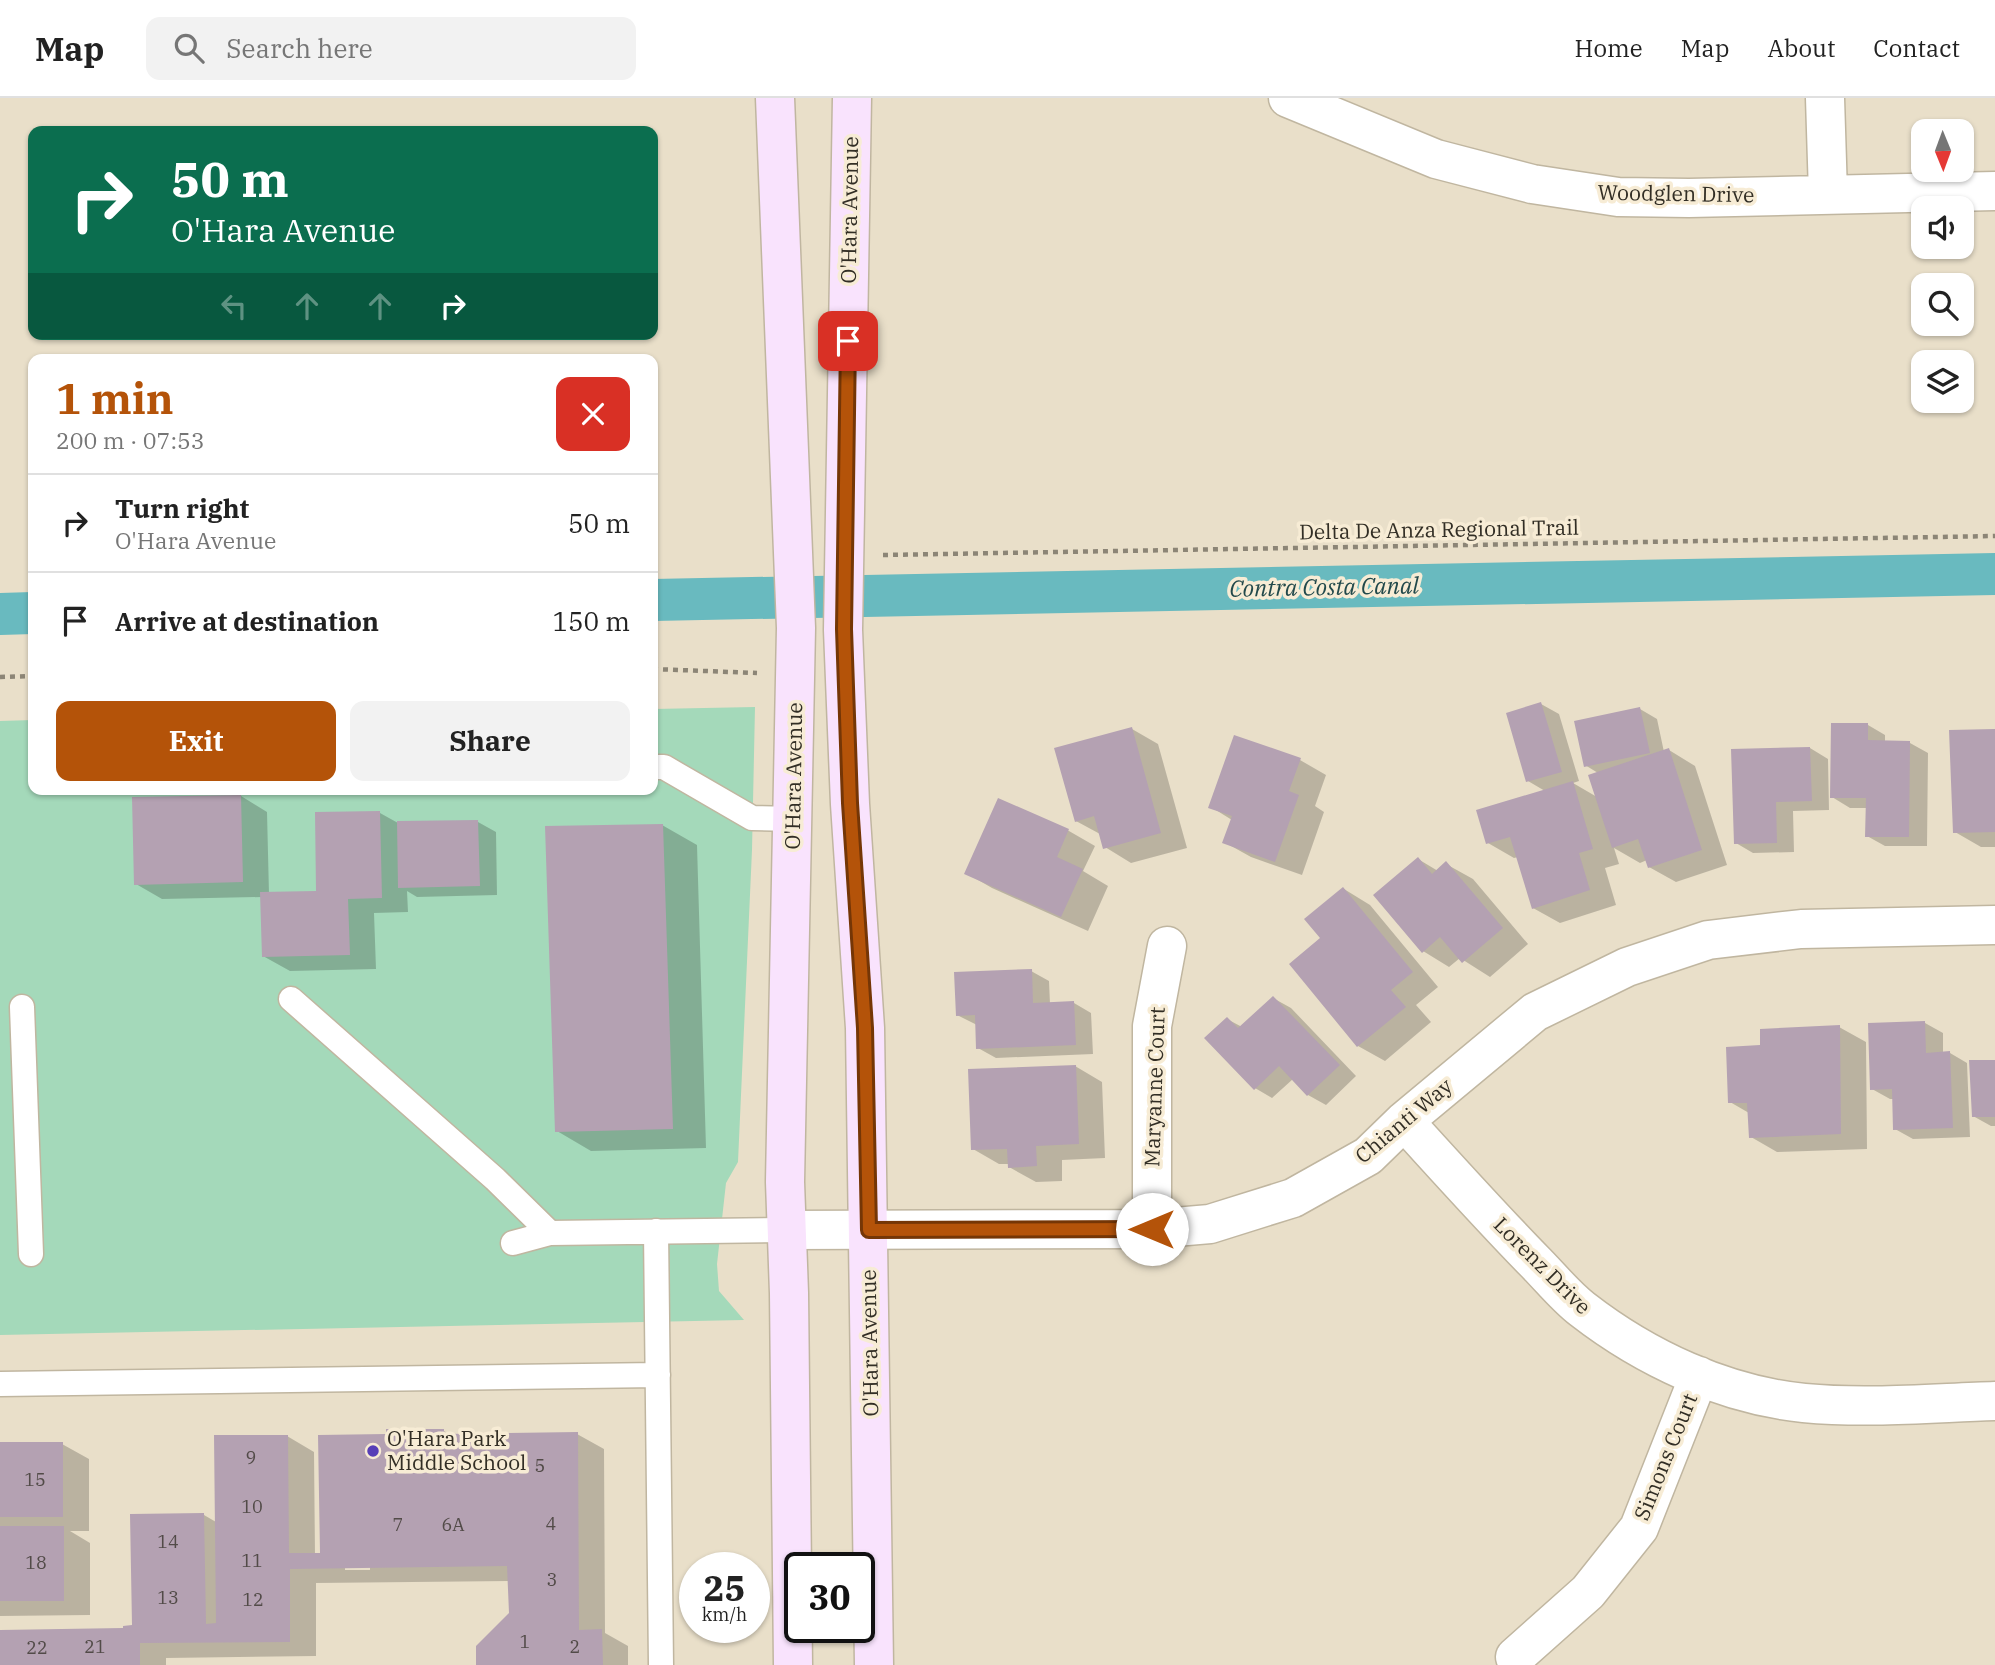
<!DOCTYPE html>
<html lang="en">
<head>
<meta charset="utf-8">
<style>
  body { margin:0; font-family:"IBM Plex Serif",serif; background:#f2f2f2; color:#222; height:100vh; display:flex; flex-direction:column; font-size:26px; white-space:nowrap }
  * { box-sizing:border-box; margin:0 }
  p { font-size:23px; color:#767676 }
  .icon { flex:none; width:38px; height:38px; fill:none; stroke:currentColor; stroke-width:2; stroke-linecap:round; stroke-linejoin:round }
  .map { position:relative; flex:1; overflow:hidden }
  .sheet { position:absolute; left:28px; top:256px; width:630px; height:441px; display:flex; flex-direction:column; background:#fff; border-radius:14px; box-shadow:0 2px 5px #0004 }
  .sheet>* { flex:none }
  .banner { position:absolute; left:28px; top:28px; width:630px; height:214px; border-radius:14px; box-shadow:0 2px 5px #0004; background:#0b6e4f; color:#fff; overflow:hidden }
  .needle { width:46px; rotate:179deg }
  .fabs { position:absolute; left:1911px; top:21px; display:grid; gap:14px }
  .fabs a { display:grid; place-items:center; width:63px; height:63px; border-radius:14px; background:#fff; box-shadow:0 2px 5px #0004; font-size:35px }
  .speed { position:absolute; left:679px; top:1454px; display:flex; gap:14px; font-size:35px; font-weight:700; text-align:center }
  .speed>* { display:grid; place-content:center; width:91px; height:91px; border-radius:50%; background:#fff; box-shadow:0 2px 5px #0004; line-height:1 }
  .speed small { font-size:18px; font-weight:400 }
  .speed .limit { border:4px solid #111; border-radius:10px; background:#fff; color:#111 }
  .pin { position:absolute; display:grid; place-items:center; width:60px; height:60px; color:#fff; margin:-30px; border-radius:14px; box-shadow:0 4px 10px #0006 }
  .me { position:absolute; width:77px; margin:-38px; rotate:270deg; stroke-linejoin:round; filter:drop-shadow(0 0 5px #0008) }
  .turn { display:flex; align-items:center; gap:24px; height:147px; padding:0 28px; font-size:32px }
  .turn .icon { width:91px; height:91px; stroke-width:2.5 }
  .turn b { display:block; font-size:49px; line-height:60px }
  .lanes { display:flex; align-items:center; height:66px; padding:0 28px; background:#0003; justify-content:center; gap:35px; direction:ltr }
  .lanes .off { opacity:.35 }
  .round { display:grid; place-items:center; flex:none; width:74px; height:74px; border-radius:14px; background:#f2f2f2 }
  .head { display:flex; align-items:center; justify-content:space-between; height:119px; padding:0 28px }
  h1 { font-size:42px; font-weight:700; line-height:52px; color:#b45309 }
  .button { display:flex; gap:14px; margin-top:auto; padding:14px 28px }
  .button a { flex:1; height:80px; border-radius:14px; background:#b45309; color:#fff; font-size:28px; font-weight:700; line-height:80px; text-align:center }
  .button a+a { background:#f2f2f2; color:#222 }
  ul { padding:0; list-style:none }
  li { display:flex; align-items:center; gap:21px; height:98px; padding:0 28px; border-top:2px solid #e0e0e0 }
  li div { flex:1 }
  li b { display:block; font-size:26px }
  li em { font-style:normal }
  header { display:flex; align-items:center; gap:42px; box-sizing:border-box; height:98px; padding:0 35px; background:#fff; border-bottom:2px solid #e0e0e0 }
  header strong { font-size:33px }
  nav { display:flex; gap:38px; margin-inline-start:auto; font-size:24px }
  .search { width:490px; height:63px; background:#f2f2f2; display:flex; align-items:center; gap:18px; box-sizing:border-box; padding:0 24px; border-radius:14px; color:#767676; font-size:26px }
  .map>svg:first-child { display:block }
</style>
</head>
<body>
<header>
<strong>Map</strong>
<div class="search"><svg class="icon" aria-label="search" viewBox="0 0 24 24"><circle cx="10" cy="10" r="6"/><path d="M15 15l6 6"/></svg>Search here</div>
<nav><a>Home</a><a>Map</a><a>About</a><a>Contact</a></nav>
</header>
<div class="map">
<svg width="1995" height="1567" viewBox="0 0 1995 1567">
  <rect width="100%" height="100%" fill="#e9dfc9"/>
  <path fill="#a4d9ba" d="M755 609 752 752 738 1064 726 1085 717 1166 719 1193 744 1222 0 1237V623L33 622V691H653V611Z"/>
  <path fill="#0003" fill-rule="evenodd" d="M1541 606 1559 616 1579 683 1573 685 1597 699 1598 675 1585 667 1640 611 1657 621 1664 654 1669 652 1695 668 1727 767 1676 784 1649 769 1647 762 1640 765 1614 750 1619 766 1605 770 1616 807 1560 825 1533 810 1518 759 1514 760 1488 745 1545 693 1528 683Z
    M1868 627 1885 637V644L1910 645 1928 655 1927 748H1885L1867 738V710H1850L1832 699Z
    M1132 631 1158 646 1187 750 1131 765 1105 749 1100 736 1076 723Z
    M1995 632V749H1981L1955 734Z
    M1810 650 1828 661 1829 712 1793 713 1794 754 1753 755 1736 745Z
    M1300 662 1326 677 1315 708 1324 714 1302 777 1251 759 1224 744 1232 722 1211 709Z
    M241 698 267 714 269 796 318 795 380 715 398 725 478 724 496 734 497 797 417 799 407 793 408 814 374 815 376 871 290 873 263 858 262 799 162 801 136 786Z
    M999 702 1069 733 1095 748 1083 773 1108 788 1088 833 992 790 966 775Z
    M662 727 697 747 706 1050 591 1053 557 1033Z
    M1418 761 1438 773 1446 766 1473 781 1528 846 1490 879 1460 860 1449 869 1423 853Z
    M1344 791 1370 807 1438 889 1416 907 1431 924 1385 963 1358 948 1322 840Z
    M1031 873 1049 883 1050 906 1074 905 1091 915 1093 956 996 960 978 950 977 927 957 917Z
    M1273 900 1291 910 1356 978 1326 1007 1308 997 1293 981 1272 1000 1255 990 1227 921 1242 929Z
    M1925 925 1943 935V956L1950 955 1967 965 1970 1039 1913 1041 1895 1031 1894 1001H1890L1872 991Z
    M1839 929 1866 944 1867 1051 1777 1054 1751 1039 1749 1015 1730 1004 1762 949Z
    M1995 963V1028H1991L1973 1018Z
    M1075 968 1102 984 1105 1060 1062 1062V1083L1036 1084 1009 1069V1066H999L973 1051Z
    M444 1333 452 1338 577 1336 604 1351 605 1535 628 1548V1567H478L511 1516 510 1483 316 1485V1558L166 1560V1567H0V1534L125 1532 133 1529 204 1417 216 1424 287 1338 314 1354 315 1457H321L388 1337ZM370 1468V1472H345V1469Z
    M0 1346H62L89 1361V1433H70L90 1445V1517L0 1518Z"/>
  <g fill="none" stroke-linecap="round" stroke-linejoin="round">
    <path stroke="#69babf" stroke-width="42" d="M653 502 1995 476
      M0 516 33 515"/>
  </g>
  <path fill="#b4a1b2" d="M1541 604 1562 674 1526 684 1506 615Z
    M1640 609 1650 655 1584 669 1574 623Z
    M1831 625H1868V642L1910 643 1909 739H1865L1866 700H1830Z
    M1132 629 1161 735 1103 751 1094 718 1075 724 1054 650Z
    M1995 631V734L1953 735 1949 632Z
    M1234 637 1301 660 1289 693 1299 697 1275 764 1222 745 1232 718 1208 710Z
    M1810 649 1812 703 1776 704 1777 745 1734 746 1731 651Z
    M1669 650 1702 752 1648 770 1638 741 1612 750 1588 677Z
    M1573 683 1593 751 1579 755 1590 792 1532 811 1510 739 1486 746 1476 712Z
    M241 697 243 784 134 787 132 699Z
    M998 700 1069 731 1057 759 1083 771 1061 819 964 776Z
    M380 713 382 800 348 801 350 857 262 859 260 794 316 793 315 714Z
    M478 722 480 788 398 790 397 723Z
    M663 726 673 1031 555 1034 545 728Z
    M1418 759 1432 776 1446 763 1503 830 1462 865 1440 839 1422 855 1373 797Z
    M1343 789 1413 874 1391 892 1406 909 1357 949 1289 866 1320 840 1304 821Z
    M1032 871 1033 905 1074 903 1076 947 976 951 975 917 956 918 954 874Z
    M1273 898 1340 967 1307 998 1279 968 1254 992 1204 940 1227 919 1238 930Z
    M1925 923 1926 955 1950 953 1953 1030 1893 1032 1892 991 1870 992 1868 925Z
    M1840 927 1841 1036 1749 1040 1747 1005H1728L1726 949 1760 947V931Z
    M1969 962H1995V1019H1972Z
    M1076 967 1079 1046 1036 1048 1037 1068 1008 1070 1007 1051 971 1052 968 971Z
    M386 1331H444V1336L578 1334 579 1532 602 1531 603 1567H476V1548L509 1515 507 1468 290 1471V1544L140 1545V1567H0V1532L123 1530V1528L132 1527 130 1416 204 1415 206 1526 216 1525 214 1337H288L289 1455H320L318 1337 386 1336Z
    M0 1344H63V1419H0Z
    M0 1428H64V1503H0Z"/>
  <g fill="none" stroke-linecap="round" stroke-linejoin="round">
    <g stroke="#c0b6a0" stroke-width="27">
      <path id="service" d="M653 669H664L752 720 794 721
        M291 901 495 1081 550 1135
        M22 909 31 1156
        M656 1133 661 1567
        M513 1145 550 1135 786 1132
        M0 1286 658 1277"/>
    </g>
    <g stroke="#c0b6a0" stroke-width="41">
      <path id="minor" d="M1288 0 1436 61 1532 86 1618 99 1689 100 1995 93
        M1825 0 1828 96
        M1404 1023C1447 1070 1489 1117 1534 1163 1550 1179 1565 1198 1582 1211 1645 1260 1724 1297 1804 1305 1867 1311 1932 1305 1995 1303
        M1152 1131V928L1167 848
        M786 1132 1152 1131 1210 1126 1293 1100 1368 1058 1404 1023 1535 914 1627 869 1708 842 1801 831 1995 827
        M1515 1559 1588 1494 1639 1430 1699 1278"/>
    </g>
    <g stroke="#c0b6a0" stroke-width="41">
      <path id="secondary" d="M775 0 796 530 785 1084 789 1195 793 1567
        M852 0 843 532 850 706 865 930 874 1567"/>
    </g>
    <path stroke="#8c8576" stroke-width="4.5" stroke-dasharray="5 5" stroke-linecap="butt" d="M883 457 1995 438
      M653 571 757 575
      M0 579 33 578"/>
    <use href="#service" stroke="#fff" stroke-width="24"/>
    <use href="#minor" stroke="#fff" stroke-width="38"/>
    <use href="#secondary" stroke="#f9e3fd" stroke-width="38"/>
  </g>
  <g fill="none" stroke-linecap="round" stroke-linejoin="round">
    <g stroke="#753606" stroke-width="18">
      <path id="route" d="M848 243 844 531 850 705 865 930 869 1132 1152 1131"/>
    </g>
    <use href="#route" stroke="#b45309" stroke-width="12"/>
  </g>
  <circle fill="#573fb7" stroke="#f7ecd5" stroke-width="2.5" cx="373" cy="1353" r="7"/>
  <g text-anchor="middle" stroke-width="7" stroke-linejoin="round" paint-order="stroke">
    <g font-size="18" fill="#524b48">
      <text x="251" y="1366">9</text>
      <text x="540" y="1374">5</text>
      <text x="35" y="1388">15</text>
      <text x="252" y="1415">10</text>
      <text x="551" y="1432">4</text>
      <text x="398" y="1433">7</text>
      <text x="453" y="1433">6A</text>
      <text x="168" y="1450">14</text>
      <text x="252" y="1469">11</text>
      <text x="36" y="1471">18</text>
      <text x="552" y="1488">3</text>
      <text x="168" y="1506">13</text>
      <text x="253" y="1508">12</text>
      <text x="525" y="1550">1</text>
      <text x="95" y="1555">21</text>
      <text x="575" y="1555">2</text>
      <text x="37" y="1556">22</text>
    </g>
    <g font-size="21" fill="#322e25" stroke="#f7ecd5">
      <text transform="translate(1676 96) rotate(1)" y="7">Woodglen Drive</text>
      <text transform="translate(850 112) rotate(-89)" y="7">O'Hara Avenue</text>
      <text transform="translate(1439 432) rotate(-1)" y="7">Delta De Anza Regional Trail</text>
      <text transform="translate(794 678) rotate(-89)" y="7">O'Hara Avenue</text>
      <text transform="translate(1155 989) rotate(-88)" y="7">Maryanne Court</text>
      <text transform="translate(1404 1023) rotate(-40)" y="7">Chianti Way</text>
      <text transform="translate(1542 1168) rotate(45)" y="7">Lorenz Drive</text>
      <text transform="translate(870 1245) rotate(-91)" y="7">O'Hara Avenue</text>
      <text transform="translate(1666 1359) rotate(-68)" y="7">Simons Court</text>
    </g>
    <g font-size="21" fill="#322e25" stroke="#f7ecd5" text-anchor="start">
      <text x="387" y="1348">O'Hara Park<tspan x="387" dy="24">Middle School</tspan></text>
    </g>
    <g font-size="23" font-style="italic" fill="#22494b" stroke="#f7ecd5">
      <text transform="translate(1324 489) rotate(-1)" y="8">Contra Costa Canal</text>
    </g>
  </g>
</svg>
<div class="fabs">
<a><svg class="needle" viewBox="-14 -14 28 28"><path d="M0-13l5 13h-10z" fill="#e53935"/><path d="M0 13l5-13h-10z" fill="#767676"/></svg></a>
<a><svg class="icon" aria-label="sound" viewBox="0 0 24 24"><path d="M4 9h4l5-4v14l-5-4H4zM17 9q2 3 0 6"/></svg></a>
<a><svg class="icon" aria-label="search" viewBox="0 0 24 24"><circle cx="10" cy="10" r="6"/><path d="M15 15l6 6"/></svg></a>
<a><svg class="icon" aria-label="layers" viewBox="0 0 24 24"><path d="M12 4l9 5-9 5-9-5zM3 14l9 5 9-5"/></svg></a>
</div>
<div class="speed"><div>25<small>km/h</small></div><div class="limit">30</div></div>
<div class="pin" style="left:848px;top:243px;background:#d93025"><svg class="icon" aria-label="arrive" viewBox="0 0 24 24"><path d="M6 21V4h12l-3 4 3 4H6"/></svg></div>
<svg class="me" style="left:1152px;top:1131px" viewBox="-20 -20 40 40"><circle r="19" fill="#fff"/><path d="M0-13L10 11 0 6-10 11z" fill="#b45309"/></svg>
<div class="banner">
<div class="turn"><svg class="icon" aria-label="right" viewBox="0 0 24 24"><path d="M7 20v-9h11M14 6l5 5-5 5"/></svg><div><b>50 m</b>O'Hara Avenue</div></div>
<div class="lanes"><svg class="icon off" aria-label="left" viewBox="0 0 24 24"><path d="M17 20v-9H6M10 6l-5 5 5 5"/></svg><svg class="icon off" aria-label="ahead" viewBox="0 0 24 24"><path d="M12 20V5M6 11l6-6 6 6"/></svg><svg class="icon off" aria-label="ahead" viewBox="0 0 24 24"><path d="M12 20V5M6 11l6-6 6 6"/></svg><svg class="icon" aria-label="right" viewBox="0 0 24 24"><path d="M7 20v-9h11M14 6l5 5-5 5"/></svg></div>
</div>
<section class="sheet">
<div class="head"><div><h1>1 min</h1><p>200 m · 07:53</p></div><a class="round" style="background:#d93025;color:#fff"><svg class="icon" aria-label="close" viewBox="0 0 24 24"><path d="M6 6l12 12M18 6L6 18"/></svg></a></div>
<ul>
<li><svg class="icon" aria-label="right" viewBox="0 0 24 24"><path d="M7 20v-9h11M14 6l5 5-5 5"/></svg><div><b>Turn right</b><p>O'Hara Avenue</p></div><em>50 m</em></li>
<li><svg class="icon" aria-label="arrive" viewBox="0 0 24 24"><path d="M6 21V4h12l-3 4 3 4H6"/></svg><div><b>Arrive at destination</b></div><em>150 m</em></li>
</ul>
<div class="button"><a>Exit</a><a>Share</a></div>
</section>
</div>
</body>
</html>
